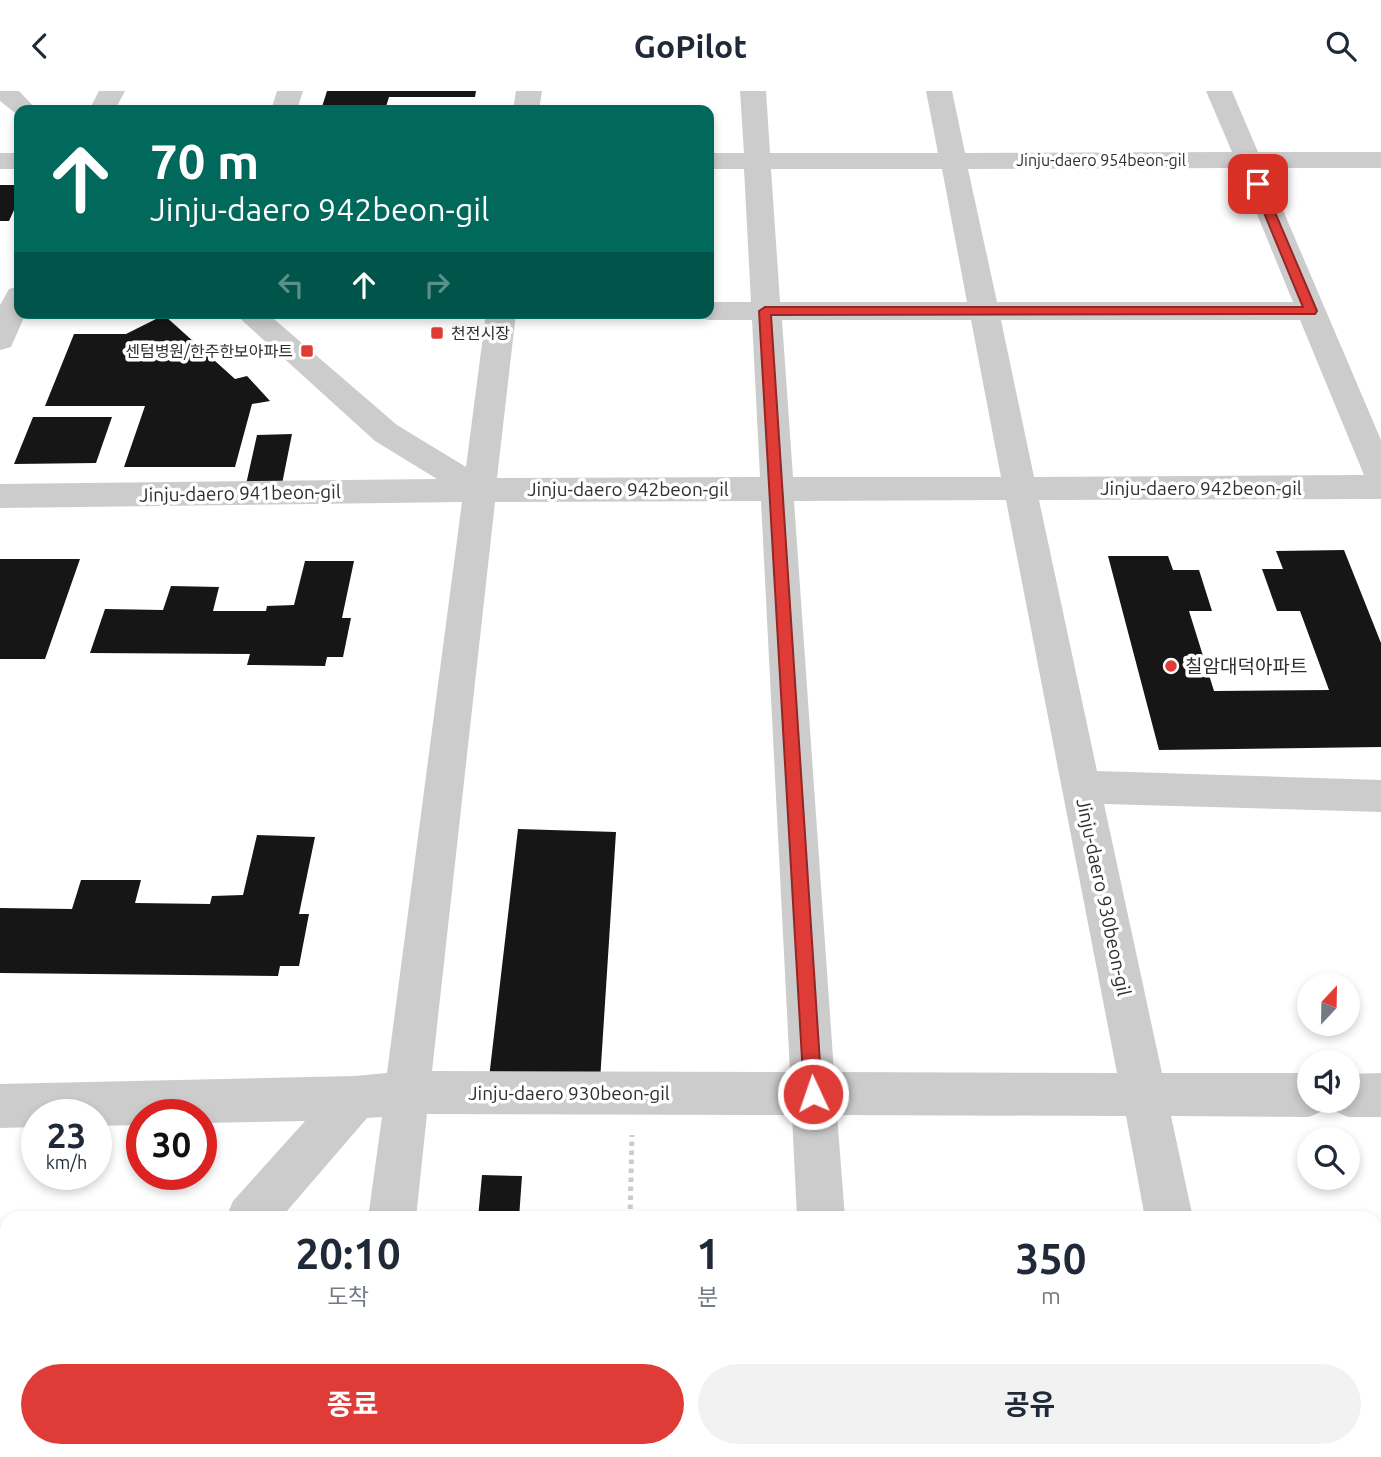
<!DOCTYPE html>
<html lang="ko">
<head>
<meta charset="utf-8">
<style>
  body { margin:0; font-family:Ubuntu,"Noto Sans KR",sans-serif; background:#f2f2f3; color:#1f2937; height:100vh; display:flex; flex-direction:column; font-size:26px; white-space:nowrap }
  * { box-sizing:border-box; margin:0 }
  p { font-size:23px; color:#747a83 }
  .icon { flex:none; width:38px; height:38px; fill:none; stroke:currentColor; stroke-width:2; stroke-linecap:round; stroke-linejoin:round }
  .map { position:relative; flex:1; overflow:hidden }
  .side { position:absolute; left:0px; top:1120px; width:1382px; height:247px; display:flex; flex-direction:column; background:#fff; border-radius:21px 21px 0 0; box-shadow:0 4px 10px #0003 }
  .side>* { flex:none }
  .banner { position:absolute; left:14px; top:14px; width:700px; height:214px; border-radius:14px; box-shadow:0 4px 10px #0003; background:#00695c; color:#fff; overflow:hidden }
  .needle { width:46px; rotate:22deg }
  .fabs { position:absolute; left:1297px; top:882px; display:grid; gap:14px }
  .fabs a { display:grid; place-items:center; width:63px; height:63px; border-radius:50%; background:#fff; box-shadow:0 4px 10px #0003; font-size:35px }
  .speed { position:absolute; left:21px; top:1008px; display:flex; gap:14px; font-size:35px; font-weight:700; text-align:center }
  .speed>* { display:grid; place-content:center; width:91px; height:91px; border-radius:50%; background:#fff; box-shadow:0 4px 10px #0003; line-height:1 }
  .speed small { font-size:18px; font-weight:400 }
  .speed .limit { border:10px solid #d22; background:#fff; color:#111 }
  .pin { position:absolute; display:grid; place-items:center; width:60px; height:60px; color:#fff; margin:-30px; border-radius:14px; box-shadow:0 4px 10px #0006 }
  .me { position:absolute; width:77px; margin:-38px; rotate:357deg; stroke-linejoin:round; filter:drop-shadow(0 0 5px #0008) }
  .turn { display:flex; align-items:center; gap:24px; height:147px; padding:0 21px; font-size:32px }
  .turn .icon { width:91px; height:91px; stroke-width:2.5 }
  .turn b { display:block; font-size:49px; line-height:60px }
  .lanes { display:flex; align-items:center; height:66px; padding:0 21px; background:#0003; justify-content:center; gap:35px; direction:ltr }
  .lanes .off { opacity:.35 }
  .eta { display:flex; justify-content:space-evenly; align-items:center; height:119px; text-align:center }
  .eta b { font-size:42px; font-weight:700; line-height:49px }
  .button { display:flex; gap:14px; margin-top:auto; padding:14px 21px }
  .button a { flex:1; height:80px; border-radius:42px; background:#e03c37; color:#fff; font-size:28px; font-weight:700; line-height:80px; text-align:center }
  .button a+a { background:#f2f2f3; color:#1f2937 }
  header { display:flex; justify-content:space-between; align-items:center; height:91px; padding:0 21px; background:#fff; font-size:32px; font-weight:700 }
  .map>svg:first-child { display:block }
</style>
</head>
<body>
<header><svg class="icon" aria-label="back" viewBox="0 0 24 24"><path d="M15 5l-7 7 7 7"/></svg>GoPilot<svg class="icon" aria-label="search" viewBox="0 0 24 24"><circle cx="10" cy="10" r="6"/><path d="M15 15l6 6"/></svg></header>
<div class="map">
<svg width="1381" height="1366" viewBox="0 0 1381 1366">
  <rect width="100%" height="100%" fill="#fff"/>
  <path fill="#161616" d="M327 0H476L475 6H389L385 19H321Z
    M0 94H19V108L9 130H0Z
    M164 224 235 288 247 285 270 310 252 313 235 376H124L145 315H45L74 243H126Z
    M33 326H112L96 372 14 373Z
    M292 343 281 398H245L257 344Z
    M1344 459 1381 552V656L1159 659 1108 465H1168L1173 479H1199L1212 520H1189L1214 600 1329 599 1300 520H1277L1262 478H1283L1276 460Z
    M0 468H80L45 568H0Z
    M305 470H354L342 527H351L343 566H327L325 575 247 574 250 563 90 562 105 518 163 519 171 495 219 496 213 520H266L267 515 294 514Z
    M518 738 616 741 600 990 489 987Z
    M257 744 315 746 299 823H309L299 875H280L278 885 0 882V817L72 818 81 789H141L135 812 210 813 212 805 243 804Z
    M482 1084 522 1085 519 1127H478Z
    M712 1121 796 1124V1127H712Z
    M130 1360H186L180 1366H124Z
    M196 1360H260L259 1366H195Z
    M457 1360H616V1366H456Z
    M675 1360H804V1365L674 1363Z"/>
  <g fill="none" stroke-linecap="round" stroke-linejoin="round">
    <path stroke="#ccc" stroke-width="5" stroke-dasharray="4.5 4.5" stroke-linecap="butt" d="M630 1127 632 1044
      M624 1360V1366"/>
    <path fill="#ccc" fill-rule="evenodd" d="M0 0H19L37 19H19V25L0 10Z
      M99 0H125L115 19H89Z
      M277 0H303L297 19H271Z
      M516 0H542L539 19H513Z
      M740 0H766L770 62H938L926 0H952L965 62 1232 61 1206 0H1232L1258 61H1381V77H1265L1381 349V408L1039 409 1097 680 1381 689V721L1104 713 1162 982H1309V1010H1348V983L1381 982V1026H1348L1332 1019 1328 1011 1325 1019 1309 1026 1171 1025 1193 1127H1145L1126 1025 837 1024 845 1127H797L792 1024 427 1023 416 1127H368L382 1026 367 1027 281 1127H226L233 1110 305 1030 201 1032V1024H142V1034L96 1035V1024H37V1036L0 1037V993L355 985 387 982 462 411 0 417V393L437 388 375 350 234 222H267L397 334 466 376 486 222H516L497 387 760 386 752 229H709L699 227 696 222H709V211H751L744 78H709V62H744ZM1238 77 1293 211H997L968 78ZM771 78H942L967 211H780ZM782 229H971L1001 386H793ZM1001 229H1300L1364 384 1034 386ZM1006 409 1117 982 834 981 794 410ZM761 410 790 981 432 980 495 411Z
      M0 62H19V78H0Z
      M19 195V222H26L11 256 0 259V214L9 198Z
      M17 1360H72L69 1366H14Z
      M334 1360H386L385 1366H333Z
      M809 1360H861L862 1366H810Z
      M1191 1360H1243L1244 1366H1192Z"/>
  </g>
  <path fill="#e03c37" stroke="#922724" stroke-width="2" d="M1258 89 1263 93 1317 220 1315 223 771 224 822 1003 820 1009 813 1012 806 1009 804 1003 759 220 765 216H1303L1252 93Z"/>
  <g fill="#e03c37" stroke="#fff" stroke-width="2.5">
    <rect x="430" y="235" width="14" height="14" rx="3.5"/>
    <rect x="300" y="253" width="14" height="14" rx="3.5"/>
    <circle cx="1171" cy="575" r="7"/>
  </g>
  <g text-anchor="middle" stroke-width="7" stroke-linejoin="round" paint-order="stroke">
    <g font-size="16" fill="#2f2f2f" stroke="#fff">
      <text x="1101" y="75">Jinju-daero 954beon-gil</text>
    </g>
    <g font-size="16" fill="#2f2f2f" stroke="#fff" text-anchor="start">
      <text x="451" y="248">천전시장</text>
      <text x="293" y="266" text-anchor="end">센텀병원/한주한보아파트</text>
    </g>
    <g font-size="19" fill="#2f2f2f" stroke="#fff">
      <text x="1201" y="404">Jinju-daero 942beon-gil</text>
      <text x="628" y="405">Jinju-daero 942beon-gil</text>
      <text transform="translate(240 402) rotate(-1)" y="7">Jinju-daero 941beon-gil</text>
      <text transform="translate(1104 806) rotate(78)" y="7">Jinju-daero 930beon-gil</text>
      <text x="569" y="1009">Jinju-daero 930beon-gil</text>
    </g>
    <g font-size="19" fill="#2f2f2f" stroke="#fff" text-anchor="start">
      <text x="1185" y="582">칠암대덕아파트</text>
    </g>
  </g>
</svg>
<div class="fabs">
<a><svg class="needle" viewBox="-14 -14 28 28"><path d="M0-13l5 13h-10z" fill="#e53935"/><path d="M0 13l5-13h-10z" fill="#747a83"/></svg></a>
<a><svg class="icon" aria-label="sound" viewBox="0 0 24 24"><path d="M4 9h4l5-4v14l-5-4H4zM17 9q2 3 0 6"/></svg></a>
<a><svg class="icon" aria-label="search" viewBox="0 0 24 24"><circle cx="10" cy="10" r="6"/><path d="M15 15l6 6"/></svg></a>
</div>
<div class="speed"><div>23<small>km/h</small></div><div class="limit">30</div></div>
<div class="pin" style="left:1258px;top:93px;background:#d93025"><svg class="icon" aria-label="arrive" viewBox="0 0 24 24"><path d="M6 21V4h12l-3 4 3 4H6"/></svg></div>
<svg class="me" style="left:813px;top:1003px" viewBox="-20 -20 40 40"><circle r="17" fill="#e03c37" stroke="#fff" stroke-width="3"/><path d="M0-11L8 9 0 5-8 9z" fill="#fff"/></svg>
<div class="banner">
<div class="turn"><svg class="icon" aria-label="ahead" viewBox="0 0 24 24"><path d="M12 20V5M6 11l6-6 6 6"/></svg><div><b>70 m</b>Jinju-daero 942beon-gil</div></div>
<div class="lanes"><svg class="icon off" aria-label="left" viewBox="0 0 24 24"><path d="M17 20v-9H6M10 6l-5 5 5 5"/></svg><svg class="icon" aria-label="ahead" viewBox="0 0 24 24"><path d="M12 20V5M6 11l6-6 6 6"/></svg><svg class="icon off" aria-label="right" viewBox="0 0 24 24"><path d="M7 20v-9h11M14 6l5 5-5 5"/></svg></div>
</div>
<section class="side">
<div class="eta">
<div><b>20:10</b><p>도착</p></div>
<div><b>1</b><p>분</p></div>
<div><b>350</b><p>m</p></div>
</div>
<div class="button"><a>종료</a><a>공유</a></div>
</section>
</div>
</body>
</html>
